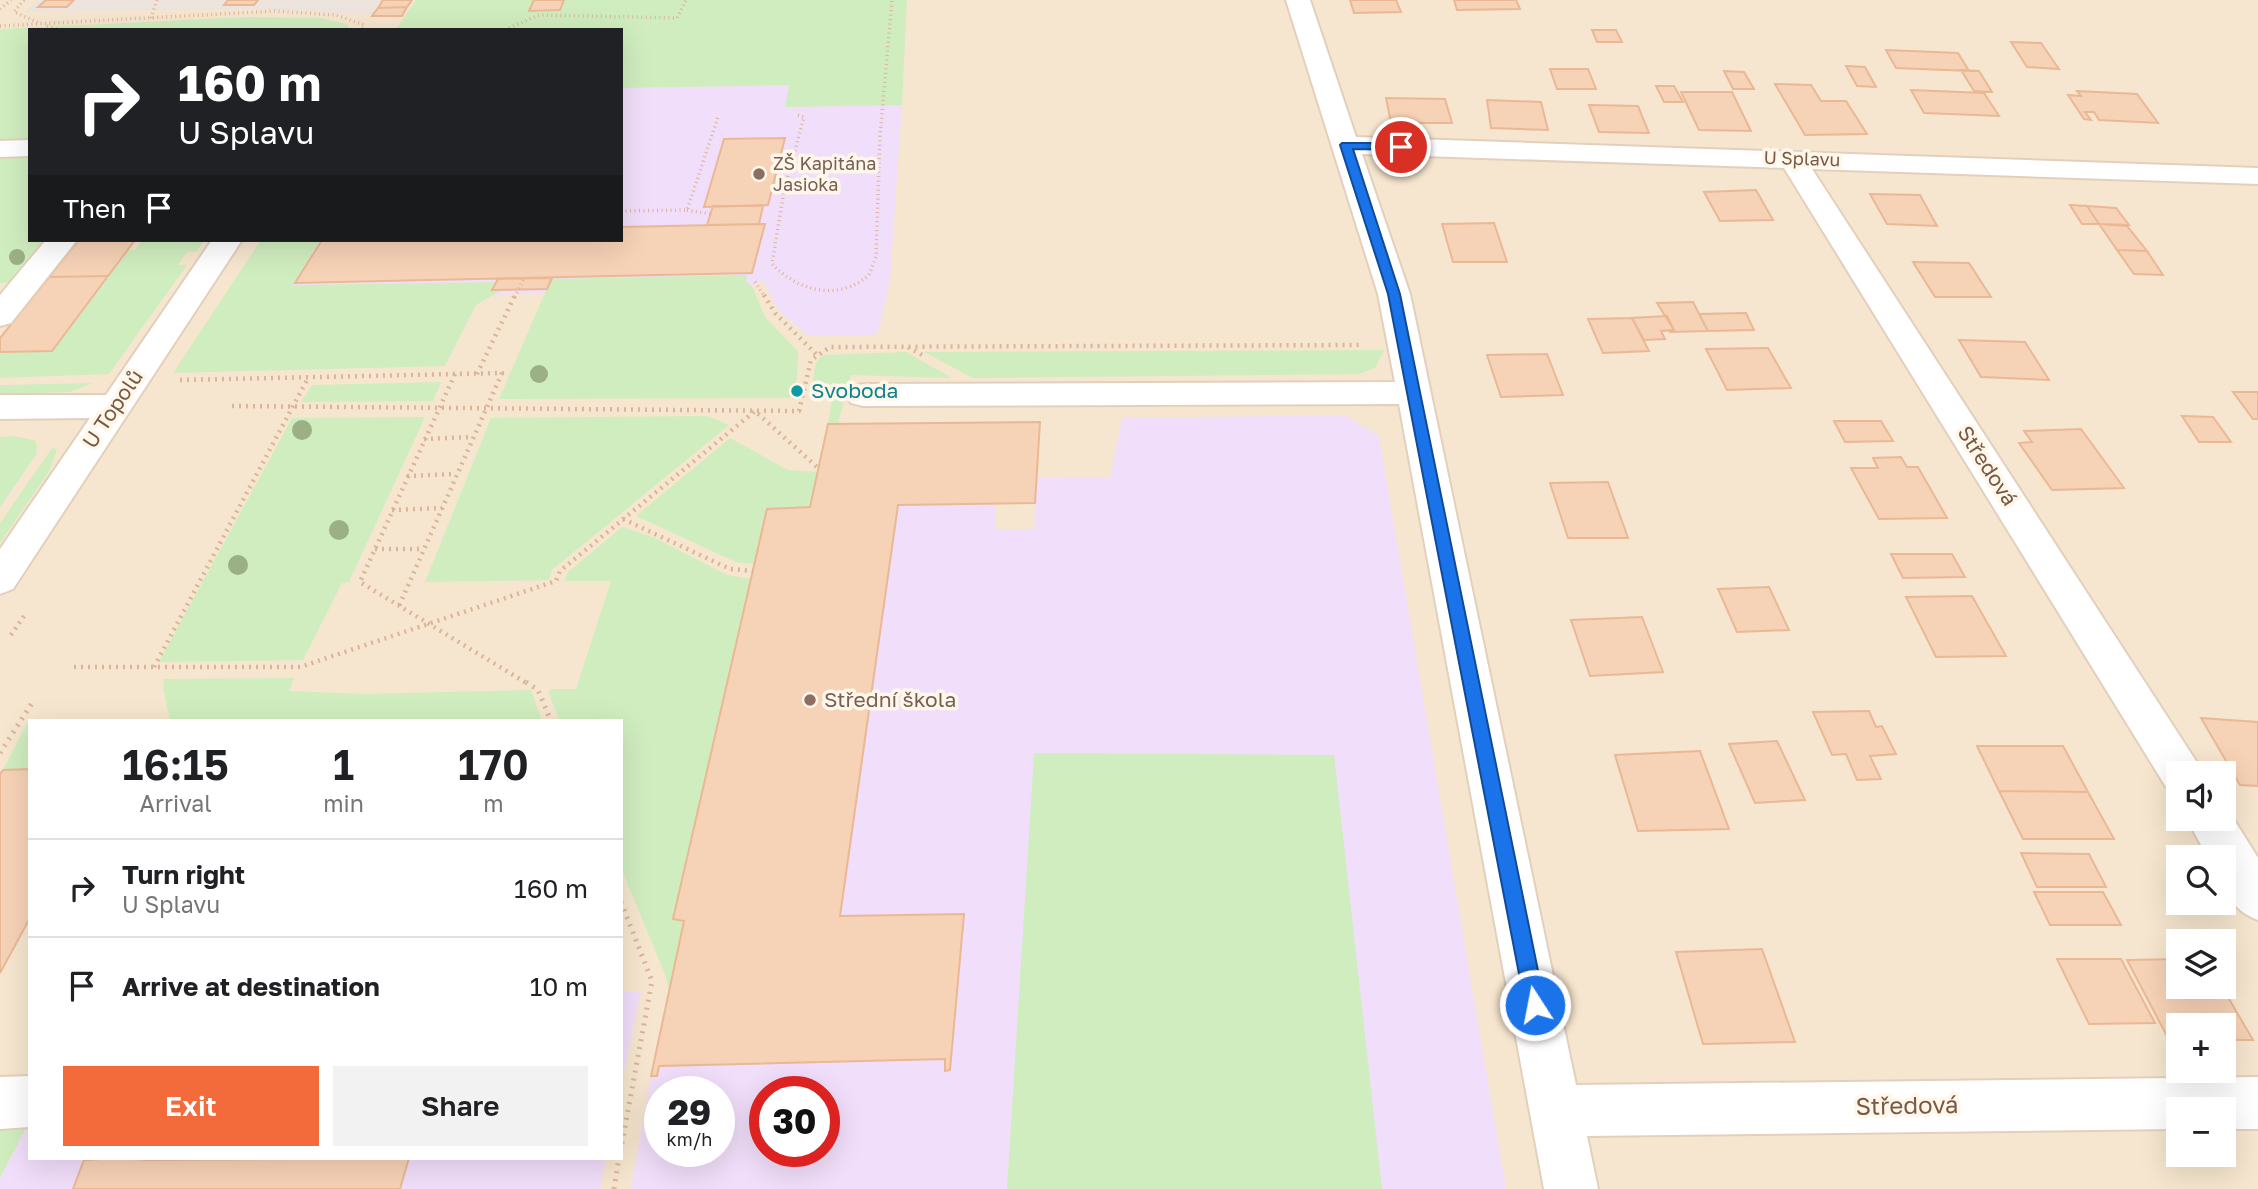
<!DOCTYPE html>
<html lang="en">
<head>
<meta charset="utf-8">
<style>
  body { margin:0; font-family:"Golos Text",sans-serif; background:#f2f2f2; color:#202124; height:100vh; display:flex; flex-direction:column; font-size:26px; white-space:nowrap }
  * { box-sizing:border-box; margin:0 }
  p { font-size:23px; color:#757577 }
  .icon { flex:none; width:38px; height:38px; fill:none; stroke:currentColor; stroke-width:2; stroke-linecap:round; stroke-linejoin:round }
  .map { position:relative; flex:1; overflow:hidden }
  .panel { position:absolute; left:28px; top:719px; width:595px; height:441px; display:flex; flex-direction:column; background:#fff; border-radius:0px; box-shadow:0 7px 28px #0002 }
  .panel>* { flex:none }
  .guide { position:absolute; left:28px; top:28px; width:595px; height:214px; border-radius:0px; box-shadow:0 7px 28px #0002; background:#202124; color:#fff; overflow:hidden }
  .tools { position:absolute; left:2166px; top:761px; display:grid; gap:14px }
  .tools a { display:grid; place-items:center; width:70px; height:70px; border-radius:0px; background:#fff; box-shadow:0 7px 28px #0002; font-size:35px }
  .speed { position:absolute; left:644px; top:1076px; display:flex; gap:14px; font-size:35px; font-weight:700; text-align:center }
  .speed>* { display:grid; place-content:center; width:91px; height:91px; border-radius:50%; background:#fff; box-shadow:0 7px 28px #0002; line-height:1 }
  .speed small { font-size:18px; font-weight:400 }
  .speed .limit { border:10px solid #d22; background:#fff; color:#111 }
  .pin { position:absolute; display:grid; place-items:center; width:60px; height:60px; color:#fff; margin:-30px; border:4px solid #fff; border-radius:50%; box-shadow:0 2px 7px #0007 }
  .me { position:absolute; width:77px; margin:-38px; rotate:349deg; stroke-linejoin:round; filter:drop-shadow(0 0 5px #0008) }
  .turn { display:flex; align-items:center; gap:24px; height:147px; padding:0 35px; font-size:32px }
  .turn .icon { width:91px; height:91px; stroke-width:2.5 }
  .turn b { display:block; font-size:49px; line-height:60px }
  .then { display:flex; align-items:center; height:66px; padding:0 35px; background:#0003; gap:14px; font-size:26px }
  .eta { display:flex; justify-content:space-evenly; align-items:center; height:119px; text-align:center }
  .eta b { font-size:42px; font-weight:600; line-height:49px }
  .cta { display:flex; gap:14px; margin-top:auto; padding:14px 35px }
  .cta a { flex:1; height:80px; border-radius:0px; background:#f36a3b; color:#fff; font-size:28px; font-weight:600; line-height:80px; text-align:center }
  .cta a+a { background:#f2f2f2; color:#202124 }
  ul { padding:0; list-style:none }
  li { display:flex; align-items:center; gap:21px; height:98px; padding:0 35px; border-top:2px solid #e0e0e0 }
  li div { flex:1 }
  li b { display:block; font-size:26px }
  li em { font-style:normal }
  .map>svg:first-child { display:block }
</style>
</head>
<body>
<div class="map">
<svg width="2258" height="1189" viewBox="0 0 2258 1189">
  <rect width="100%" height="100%" fill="#fef4e1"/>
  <path fill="#f6e6cf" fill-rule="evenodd" d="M0 0H2258V1189H0ZM30 30H621V240H30ZM30 721H621V1158H30ZM2179 774H2224V819H2179ZM2179 858H2224V903H2179ZM2179 942H2224V987H2179ZM2179 1026H2224V1071H2179ZM660 1092H719V1152H660ZM765 1092H824V1152H765ZM2179 1110H2224V1155H2179Z"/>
  <path fill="#ede5dd" d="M38 0H414L402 16 257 9 25 12Z"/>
  <path fill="#f1defa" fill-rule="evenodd" d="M790 85 786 107 902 105 890 279 880 326 875 335 808 336 779 311 763 281 752 286 271 303 309 240H621V88Z
    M1345 415 1379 436 1506 1189H631L651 1076H657L659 1066 945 1059V1070H950L964 914 840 916 898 505 996 504V530H1034L1036 478 1110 477 1122 418ZM660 1092H719V1152H660ZM765 1092H824V1152H765Z
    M621 992H641L621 1087Z
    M30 1121V1158L606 1159 600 1189H0V1179Z"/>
  <path fill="#d0edbf" d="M416 0H907L902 105 785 107 789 85 621 88V30H395Z
    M248 17 321 18 347 24 349 30H30V240H50L13 283H0V29Z
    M142 240H205L196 252H187L178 265H187L109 374 0 378V352L52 351 128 250H135Z
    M261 240H320L293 285 494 282 492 289 502 290 476 305 445 366 173 373Z
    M747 275 746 281 752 286 765 317 798 351 797 379 790 398 499 399 551 279Z
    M1384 350 1375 368 1359 374 973 378 924 352Z
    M906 352 952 378 851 375 838 424H828L832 398H810L816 362 823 355Z
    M441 382 433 401 301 402 312 385Z
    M93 383 70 392 0 394V385Z
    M708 416 729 425 552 570 549 580 425 582 491 418Z
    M425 417 349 582 342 583 303 660 159 662 292 418Z
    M13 436 34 440 37 445 36 455 0 507V437Z
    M730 438 788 470 817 472 810 507 767 509 755 564 736 562 636 516Z
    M52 448 57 449 50 470 0 543V523Z
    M622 527 653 537 727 575 751 579 673 919 684 921 669 990 665 974 621 868V721H560L549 694 550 689H576L611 581H565L567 573Z
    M294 678 289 691 365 694 531 690 542 721H170L163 687 164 679Z
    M30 722V769L3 770 27 723Z
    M1034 753 1334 755 1382 1189H1007Z
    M0 1117 30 1120 0 1178Z"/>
  <path fill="#f6d2b6" stroke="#eab895" stroke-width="2" d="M46 0H74L67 7H38Z
    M228 0H258L254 5H224Z
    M383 0H412L407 7 378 8Z
    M534 0H564L560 10 529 11Z
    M1350 0H1396L1401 12 1354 13Z
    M1454 0H1516L1520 9 1457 10Z
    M407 7 402 16H372L378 8Z
    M1592 30H1616L1622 42H1597Z
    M2011 42 2041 43 2059 69 2027 67Z
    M1886 50 1958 53 1969 71 1896 68Z
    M1846 66 1865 67 1876 87 1857 86Z
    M1550 69H1588L1596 89H1557Z
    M1961 70 1979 71 1992 92 1974 91Z
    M1724 71 1744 72 1754 89H1733Z
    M1775 84 1811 85 1821 101H1846L1867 134 1805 135Z
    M1656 86H1674L1683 102H1664Z
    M1911 90 1984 93 1999 116 1924 113Z
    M2077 91 2137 94 2158 123 2099 120 2094 112H2085L2091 120 2084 119 2068 95 2081 96Z
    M1681 92H1732L1751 131 1699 130Z
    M1386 98 1445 99 1452 123H1391Z
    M1487 100 1541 102 1548 130 1491 128Z
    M1589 105 1638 106 1649 133 1599 132Z
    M785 138 768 205 704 207 724 139Z
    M1756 190 1773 220 1720 221 1704 192Z
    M1870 194 1920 195 1937 226 1887 224Z
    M2070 205 2087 206 2099 224H2082Z
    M713 206H763L759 224 707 225Z
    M2087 206 2116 208 2129 225 2099 224Z
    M1494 223 1507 262H1453L1442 224Z
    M765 224 752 273 295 283 322 240H621V227Z
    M2099 224 2127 226 2147 251 2117 250Z
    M79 240H135L108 276 49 277Z
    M2117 250 2147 251 2163 275 2134 274Z
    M1913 262 1969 263 1991 297H1935Z
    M108 276 52 351 0 352V338L49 277Z
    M552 278 547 289 492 290 498 279Z
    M1693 302 1708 331 1671 332 1674 330 1657 303Z
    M1746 313 1754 330 1708 331 1699 314Z
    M1667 316 1674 330 1661 331 1665 339 1644 340 1632 318Z
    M1632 318 1649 351 1603 353 1588 319Z
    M1959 340 2025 342 2049 380 1981 377Z
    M1768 348 1791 388 1727 390 1706 349Z
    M1547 354 1563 395 1501 397 1487 355Z
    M2233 392H2258V419H2253Z
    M2182 416 2213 417 2231 442H2199Z
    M1834 421H1881L1893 441 1845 442Z
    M1040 422 1035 503 898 505 840 916 964 914 950 1070 945 1071V1059L659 1066 657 1076H651L684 921 673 919 767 509 810 507 828 424Z
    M2081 429 2124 488 2052 490 2019 443 2032 442 2024 431Z
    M1901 457 1907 467H1918L1947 518 1879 519 1851 468H1878L1873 458Z
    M1608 482 1628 538H1568L1550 483Z
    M1891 554H1952L1965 577 1903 578Z
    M1769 587 1789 630 1737 632 1718 589Z
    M1972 596 2006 656 1936 657 1906 597Z
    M1642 617 1663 672 1590 676 1571 620Z
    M1869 711 1876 727 1882 726 1896 754 1870 756 1881 779 1857 780 1846 754 1832 755 1813 712Z
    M2201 718 2258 722V786L2240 785Z
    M1777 741 1805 800 1755 803 1729 744Z
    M1977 746H2063L2088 792 1999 791Z
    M1700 751 1729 829 1638 831 1615 755Z
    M30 769V918L0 973V774L3 770Z
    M1999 791 2088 792 2114 839H2023Z
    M2021 853 2089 854 2106 887H2037Z
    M2034 892H2103L2121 925H2050Z
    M1762 949 1795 1042 1703 1044 1676 952Z
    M2057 959H2121L2155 1023 2089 1024Z
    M2179 959V987H2222L2253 1040H2224V1026H2179V1041L2170 1042 2127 960Z
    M120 1158 148 1160 409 1158 400 1189H73L84 1160Z"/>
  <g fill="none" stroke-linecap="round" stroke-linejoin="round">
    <g stroke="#e3d0bc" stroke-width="4">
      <path id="minor" d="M1286 0H1310L1356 137 2258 168V184L1812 169 2196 761 2202 774H2179V792L2166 787 1784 168 1362 154 1410 294 1576 1085 2258 1077V1129H2224V1110H2179V1129L1587 1136 1598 1189H1544L1399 404 863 406 851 403 846 395 851 387 863 384 1395 382 1378 294Z
        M30 140V156L0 157V141Z
        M46 240H77L11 323 0 326V295Z
        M212 240H242L13 589 0 594V549L90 418 0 419V395H106Z
        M2225 805 2258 858V920C2228 909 2224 887 2224 858H2208L2187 819H2224Z
        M30 1076V1127L0 1129V1077Z"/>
    </g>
    <path stroke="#dbb59a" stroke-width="3.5" stroke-dasharray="1 3.5" stroke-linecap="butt" d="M24 0 14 12 39 23
      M0 9 11 0
      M151 18 157 0
      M0 26 274 11 336 15 364 25 363 30
      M47 26 59 30
      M505 30 539 15 677 18 686 0
      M798 115 804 117 784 191 772 264C798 291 838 302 869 275L876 257 880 136 892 0
      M687 210 711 214
      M621 211 687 210 718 117
      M755 282 765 297
      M515 297 524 278"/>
    <path stroke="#dbb59a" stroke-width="4.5" stroke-dasharray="2 5" stroke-linecap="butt" d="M764 295 775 313 816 354
      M908 347 924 356
      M455 374 360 582 528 684
      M477 374 515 295
      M180 380 502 373 399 606
      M232 406 799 411 811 360 830 347 1361 345
      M424 439 473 437
      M407 476 456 474
      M392 510 442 508
      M623 519 730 569 753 571
      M375 549H424
      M11 635 26 613
      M74 667H300L556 581 560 571 755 411 818 468
      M154 667 308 378"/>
    <path stroke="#dbb59a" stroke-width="5" stroke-dasharray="2 6" stroke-linecap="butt" d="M526 682 538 690 551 721
      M0 753 32 703
      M621 902 652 981 621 1148
      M614 1189 619 1158"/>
    <use href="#minor" fill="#fff" fill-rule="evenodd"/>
  </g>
  <g fill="#9cb085">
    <circle cx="17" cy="257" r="8"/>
    <circle cx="539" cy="374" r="9"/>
    <circle cx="302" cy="430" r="10"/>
    <circle cx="339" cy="530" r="10"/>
    <circle cx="238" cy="565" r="10"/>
  </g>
  <path fill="#1a73e8" stroke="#114b97" stroke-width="2" d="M1342 143H1401L1407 147 1401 150 1353 149 1400 294 1545 1005 1542 1012 1535 1015 1528 1012 1525 1005 1388 294 1340 145Z"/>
  <g fill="#8d6e63" stroke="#fff7e9" stroke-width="2.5">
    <circle cx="759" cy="174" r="7"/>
    <circle cx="810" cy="700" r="7"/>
  </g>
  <circle fill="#0f9aa8" stroke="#fff7e9" stroke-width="2.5" cx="797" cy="391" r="7"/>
  <g text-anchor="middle" stroke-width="7" stroke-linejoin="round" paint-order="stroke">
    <g font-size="18" fill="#785946" stroke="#fff7e9">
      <text transform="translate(1802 159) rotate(2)" y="6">U Splavu</text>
    </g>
    <g font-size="18" fill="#785e54" stroke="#fff7e9" text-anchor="start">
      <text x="773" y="170">ZŠ Kapitána<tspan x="773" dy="21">Jasioka</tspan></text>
    </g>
    <g font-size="21" fill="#0d838f" stroke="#fff7e9" text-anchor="start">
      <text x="811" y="398">Svoboda</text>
    </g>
    <g font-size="21" fill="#785946" stroke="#fff7e9">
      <text transform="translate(113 409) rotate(-56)" y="7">U Topolů</text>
      <text transform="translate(1987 466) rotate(57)" y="7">Středová</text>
    </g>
    <g font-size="21" fill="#785e54" stroke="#fff7e9" text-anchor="start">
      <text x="824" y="707">Střední škola</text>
    </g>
    <g font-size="24" fill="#785946" stroke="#fff7e9">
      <text transform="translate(1907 1106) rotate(-1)" y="8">Středová</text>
    </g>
  </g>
</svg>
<div class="tools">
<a><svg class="icon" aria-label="sound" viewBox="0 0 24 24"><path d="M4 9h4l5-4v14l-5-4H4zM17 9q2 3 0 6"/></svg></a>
<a><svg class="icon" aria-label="search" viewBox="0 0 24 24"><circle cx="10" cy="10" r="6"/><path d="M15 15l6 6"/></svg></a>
<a><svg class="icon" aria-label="layers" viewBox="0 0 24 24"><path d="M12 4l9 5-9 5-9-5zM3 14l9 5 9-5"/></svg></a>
<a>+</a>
<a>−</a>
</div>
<div class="speed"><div>29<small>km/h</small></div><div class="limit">30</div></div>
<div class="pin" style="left:1401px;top:147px;background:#d93025"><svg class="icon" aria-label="arrive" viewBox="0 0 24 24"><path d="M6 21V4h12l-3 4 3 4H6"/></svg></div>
<svg class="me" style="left:1535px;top:1005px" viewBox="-20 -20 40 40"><circle r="17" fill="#1a73e8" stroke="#fff" stroke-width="3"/><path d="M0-11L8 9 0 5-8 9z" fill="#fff"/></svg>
<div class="guide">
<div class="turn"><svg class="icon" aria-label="right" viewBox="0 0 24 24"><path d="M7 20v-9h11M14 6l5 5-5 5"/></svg><div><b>160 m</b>U Splavu</div></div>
<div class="then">Then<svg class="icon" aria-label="arrive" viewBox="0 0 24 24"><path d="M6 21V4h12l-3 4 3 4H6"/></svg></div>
</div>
<section class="panel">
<div class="eta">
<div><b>16:15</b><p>Arrival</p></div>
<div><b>1</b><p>min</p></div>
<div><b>170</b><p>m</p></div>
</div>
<ul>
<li><svg class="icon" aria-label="right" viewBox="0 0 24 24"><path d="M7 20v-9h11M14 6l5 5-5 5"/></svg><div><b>Turn right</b><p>U Splavu</p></div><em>160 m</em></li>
<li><svg class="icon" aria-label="arrive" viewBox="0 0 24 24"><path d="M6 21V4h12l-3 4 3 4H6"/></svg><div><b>Arrive at destination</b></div><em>10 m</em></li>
</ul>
<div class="cta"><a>Exit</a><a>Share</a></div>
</section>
</div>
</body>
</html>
